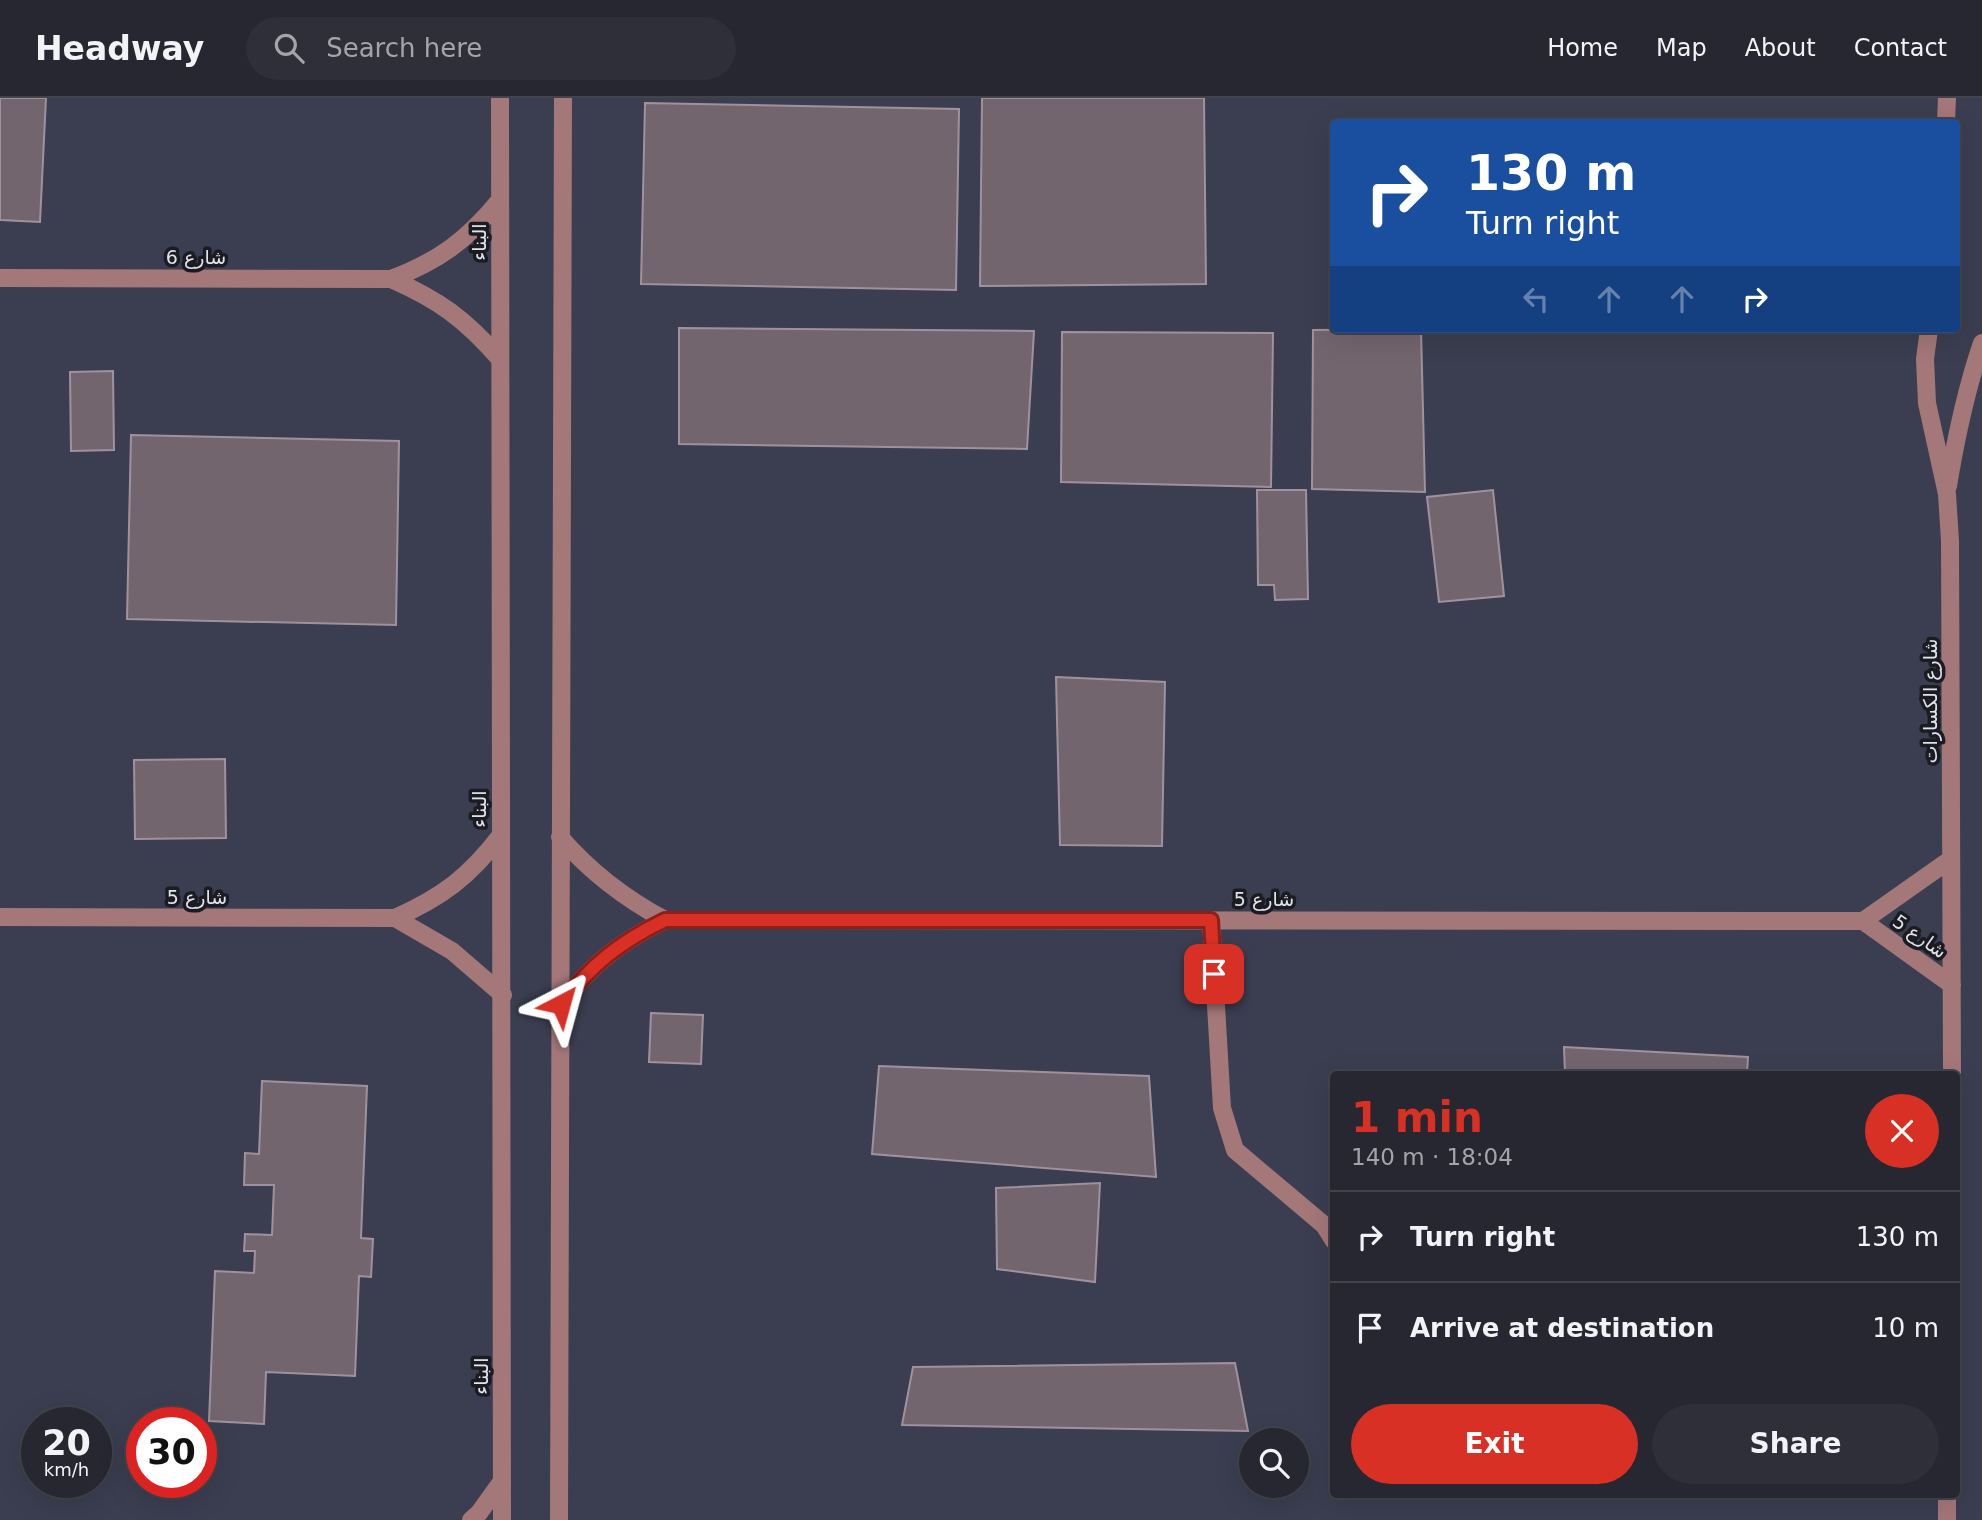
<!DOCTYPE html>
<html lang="en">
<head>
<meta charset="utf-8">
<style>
  body { margin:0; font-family:"DejaVu Sans","Noto Naskh Arabic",sans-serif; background:#2e2f38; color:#f1f3f6; height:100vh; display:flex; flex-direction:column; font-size:26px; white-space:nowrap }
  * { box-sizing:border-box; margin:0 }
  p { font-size:23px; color:#a4a5ab }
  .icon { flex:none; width:38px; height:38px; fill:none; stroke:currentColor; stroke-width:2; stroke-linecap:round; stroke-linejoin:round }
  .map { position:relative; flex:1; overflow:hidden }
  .sheet { position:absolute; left:1330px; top:973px; width:630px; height:427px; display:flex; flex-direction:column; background:#262730; border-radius:7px; box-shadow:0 7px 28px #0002,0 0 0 2px #42444c }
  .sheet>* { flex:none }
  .banner { position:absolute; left:1330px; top:21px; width:630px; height:214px; border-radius:7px; box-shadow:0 7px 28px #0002,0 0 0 2px #42444c; background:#1a4fa0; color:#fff; overflow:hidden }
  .controls { position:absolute; left:1239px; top:1330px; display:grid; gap:14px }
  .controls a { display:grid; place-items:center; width:70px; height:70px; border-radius:50%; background:#262730; box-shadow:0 7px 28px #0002,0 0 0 2px #42444c; font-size:35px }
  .speed { position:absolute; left:21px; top:1309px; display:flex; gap:14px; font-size:35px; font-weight:700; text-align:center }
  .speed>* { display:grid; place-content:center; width:91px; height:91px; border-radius:50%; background:#262730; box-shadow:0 7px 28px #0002,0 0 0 2px #42444c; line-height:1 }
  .speed small { font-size:18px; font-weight:400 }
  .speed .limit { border:10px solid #d22; background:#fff; color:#111 }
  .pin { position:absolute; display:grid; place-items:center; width:60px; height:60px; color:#fff; margin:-30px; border-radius:14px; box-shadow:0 4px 10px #0006 }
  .me { position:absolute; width:77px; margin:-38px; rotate:39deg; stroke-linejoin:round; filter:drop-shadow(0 0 5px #0008) }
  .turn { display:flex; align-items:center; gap:24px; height:147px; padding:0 21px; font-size:32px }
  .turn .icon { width:91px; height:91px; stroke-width:2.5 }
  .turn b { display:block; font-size:49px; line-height:60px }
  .lanes { display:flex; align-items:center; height:66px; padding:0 21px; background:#0003; justify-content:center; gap:35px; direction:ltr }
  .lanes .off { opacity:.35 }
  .round { display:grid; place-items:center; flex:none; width:74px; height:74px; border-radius:37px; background:#2e2f38 }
  .headline { display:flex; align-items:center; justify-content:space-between; height:119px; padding:0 21px }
  h1 { font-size:42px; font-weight:700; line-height:52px; color:#d93025 }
  .primary-button { display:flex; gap:14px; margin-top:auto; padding:14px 21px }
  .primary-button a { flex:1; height:80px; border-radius:42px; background:#d93025; color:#fff; font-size:28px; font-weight:700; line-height:80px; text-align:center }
  .primary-button a+a { background:#2e2f38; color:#f1f3f6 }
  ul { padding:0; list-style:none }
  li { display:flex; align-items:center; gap:21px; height:91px; padding:0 21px; border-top:2px solid #42444c }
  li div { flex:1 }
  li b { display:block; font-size:26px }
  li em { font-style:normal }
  header { display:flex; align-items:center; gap:42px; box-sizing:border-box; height:98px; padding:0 35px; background:#262730; border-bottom:2px solid #42444c }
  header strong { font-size:33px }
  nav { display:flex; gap:38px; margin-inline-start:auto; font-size:24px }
  .search { width:490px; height:63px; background:#2e2f38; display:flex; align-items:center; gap:18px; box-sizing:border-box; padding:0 24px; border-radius:38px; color:#a4a5ab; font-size:26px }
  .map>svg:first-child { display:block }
</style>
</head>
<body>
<header>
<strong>Headway</strong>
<div class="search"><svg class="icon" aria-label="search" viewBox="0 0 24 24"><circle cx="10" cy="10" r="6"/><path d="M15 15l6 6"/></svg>Search here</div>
<nav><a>Home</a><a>Map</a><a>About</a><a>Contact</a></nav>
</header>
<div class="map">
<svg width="1982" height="1422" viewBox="0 0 1982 1422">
  <rect width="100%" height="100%" fill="#323440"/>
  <path fill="#3a3e50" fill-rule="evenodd" d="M0 0H1982V1422H0ZM1334 24H1956V231H1334ZM1334 976H1956V1396H1334ZM37 1325H96V1384H37ZM142 1325H201V1384H142ZM1251 1342H1297V1388H1251Z"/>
  <path fill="#73656e" stroke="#a0929c" stroke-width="2" d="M0 0H46L40 124 0 122Z
    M982 0H1204L1206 186 980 188Z
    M645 5 959 11 956 192 641 186Z
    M679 230 1034 233 1027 351 679 346Z
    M1421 231 1425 394 1312 391 1313 232Z
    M1062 234 1273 235 1271 389 1061 384Z
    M113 273 114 352 71 353 70 274Z
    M131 337 399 343 396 527 127 521Z
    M1257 392H1306L1308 501 1275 502 1274 487H1258Z
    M1493 392 1504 498 1439 504 1427 399Z
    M1056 579 1165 584 1162 748 1060 747Z
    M225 661 226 740 135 741 134 662Z
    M651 915 703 917 701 966 649 964Z
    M1564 949 1748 959 1747 976H1565Z
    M879 968 1149 978 1156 1079 872 1056Z
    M262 983 367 988 361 1140 373 1141 371 1179 359 1178 355 1278 266 1274 264 1326 209 1323 215 1173 254 1175 255 1153H244L245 1136 272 1137 274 1087H244L245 1055 259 1056Z
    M1100 1085 1095 1184 997 1171 996 1090Z
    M1235 1265 1248 1333 902 1327 913 1269Z"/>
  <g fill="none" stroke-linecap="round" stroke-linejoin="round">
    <path stroke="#a47779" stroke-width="18" d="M500 0 502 1422
      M1946 24 1947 0
      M0 180 391 181C439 163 467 142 500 102
      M391 181C439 202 465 221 500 261
      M1929 231 1925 261 1927 305 1947 396 1950 443 1952 976
      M1948 388C1956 339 1966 292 1982 245
      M560 739C591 775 624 800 665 822
      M0 819 395 820C442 799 469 779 501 737
      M395 820 452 853 503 897
      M1211 822 1222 1010 1235 1052 1324 1127 1334 1143
      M1863 823 1952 887
      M561 906C591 867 620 844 665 822L1863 823 1951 761
      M471 1422 479 1415 502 1383
      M559 1422 563 0
      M1947 1422V1396"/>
  </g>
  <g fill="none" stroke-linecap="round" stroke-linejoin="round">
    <g stroke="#8d1f18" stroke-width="18">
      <path id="route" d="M561 906C592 866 620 844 665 822H1211L1214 876"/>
    </g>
    <use href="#route" stroke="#d93025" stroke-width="12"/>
  </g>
  <g text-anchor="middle" stroke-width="7" stroke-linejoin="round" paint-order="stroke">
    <g font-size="19" fill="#e1e3eb" stroke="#1b1c22">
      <text transform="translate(479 144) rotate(-90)" y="7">البناء</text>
      <text x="196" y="166">شارع 6</text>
      <text transform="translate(1930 603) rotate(-90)" y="7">شارع الكسارات</text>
      <text transform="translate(479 711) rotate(-90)" y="7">البناء</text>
      <text x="197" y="806">شارع 5</text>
      <text x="1264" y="808">شارع 5</text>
      <text transform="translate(1920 838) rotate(35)" y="7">شارع 5</text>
      <text transform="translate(481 1278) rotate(-90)" y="7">البناء</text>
    </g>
  </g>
</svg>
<div class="controls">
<a><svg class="icon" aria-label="search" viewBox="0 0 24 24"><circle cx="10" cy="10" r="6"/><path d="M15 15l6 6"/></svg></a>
</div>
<div class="speed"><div>20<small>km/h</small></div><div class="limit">30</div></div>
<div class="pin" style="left:1214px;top:876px;background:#d93025"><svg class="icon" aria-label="arrive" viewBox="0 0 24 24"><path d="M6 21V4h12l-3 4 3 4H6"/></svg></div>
<svg class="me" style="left:561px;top:906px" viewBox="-20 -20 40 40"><path d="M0-17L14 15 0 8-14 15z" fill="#d93025" stroke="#fff" stroke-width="4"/></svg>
<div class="banner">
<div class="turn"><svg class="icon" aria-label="right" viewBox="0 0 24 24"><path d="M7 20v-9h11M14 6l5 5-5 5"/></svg><div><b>130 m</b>Turn right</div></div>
<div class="lanes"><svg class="icon off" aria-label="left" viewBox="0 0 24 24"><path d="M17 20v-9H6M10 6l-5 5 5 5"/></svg><svg class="icon off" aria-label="ahead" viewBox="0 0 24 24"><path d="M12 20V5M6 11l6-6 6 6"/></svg><svg class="icon off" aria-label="ahead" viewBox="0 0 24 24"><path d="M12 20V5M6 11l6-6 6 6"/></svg><svg class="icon" aria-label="right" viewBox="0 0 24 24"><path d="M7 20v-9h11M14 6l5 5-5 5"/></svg></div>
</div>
<section class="sheet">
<div class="headline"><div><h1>1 min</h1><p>140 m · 18:04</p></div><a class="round" style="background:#d93025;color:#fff"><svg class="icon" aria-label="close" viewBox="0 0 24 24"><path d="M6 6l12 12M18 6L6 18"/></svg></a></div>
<ul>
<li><svg class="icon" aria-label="right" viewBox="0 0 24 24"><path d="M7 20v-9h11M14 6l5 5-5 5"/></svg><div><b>Turn right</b></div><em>130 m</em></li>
<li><svg class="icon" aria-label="arrive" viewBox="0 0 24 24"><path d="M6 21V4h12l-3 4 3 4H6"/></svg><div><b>Arrive at destination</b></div><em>10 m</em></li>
</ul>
<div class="primary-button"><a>Exit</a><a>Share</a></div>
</section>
</div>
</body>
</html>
